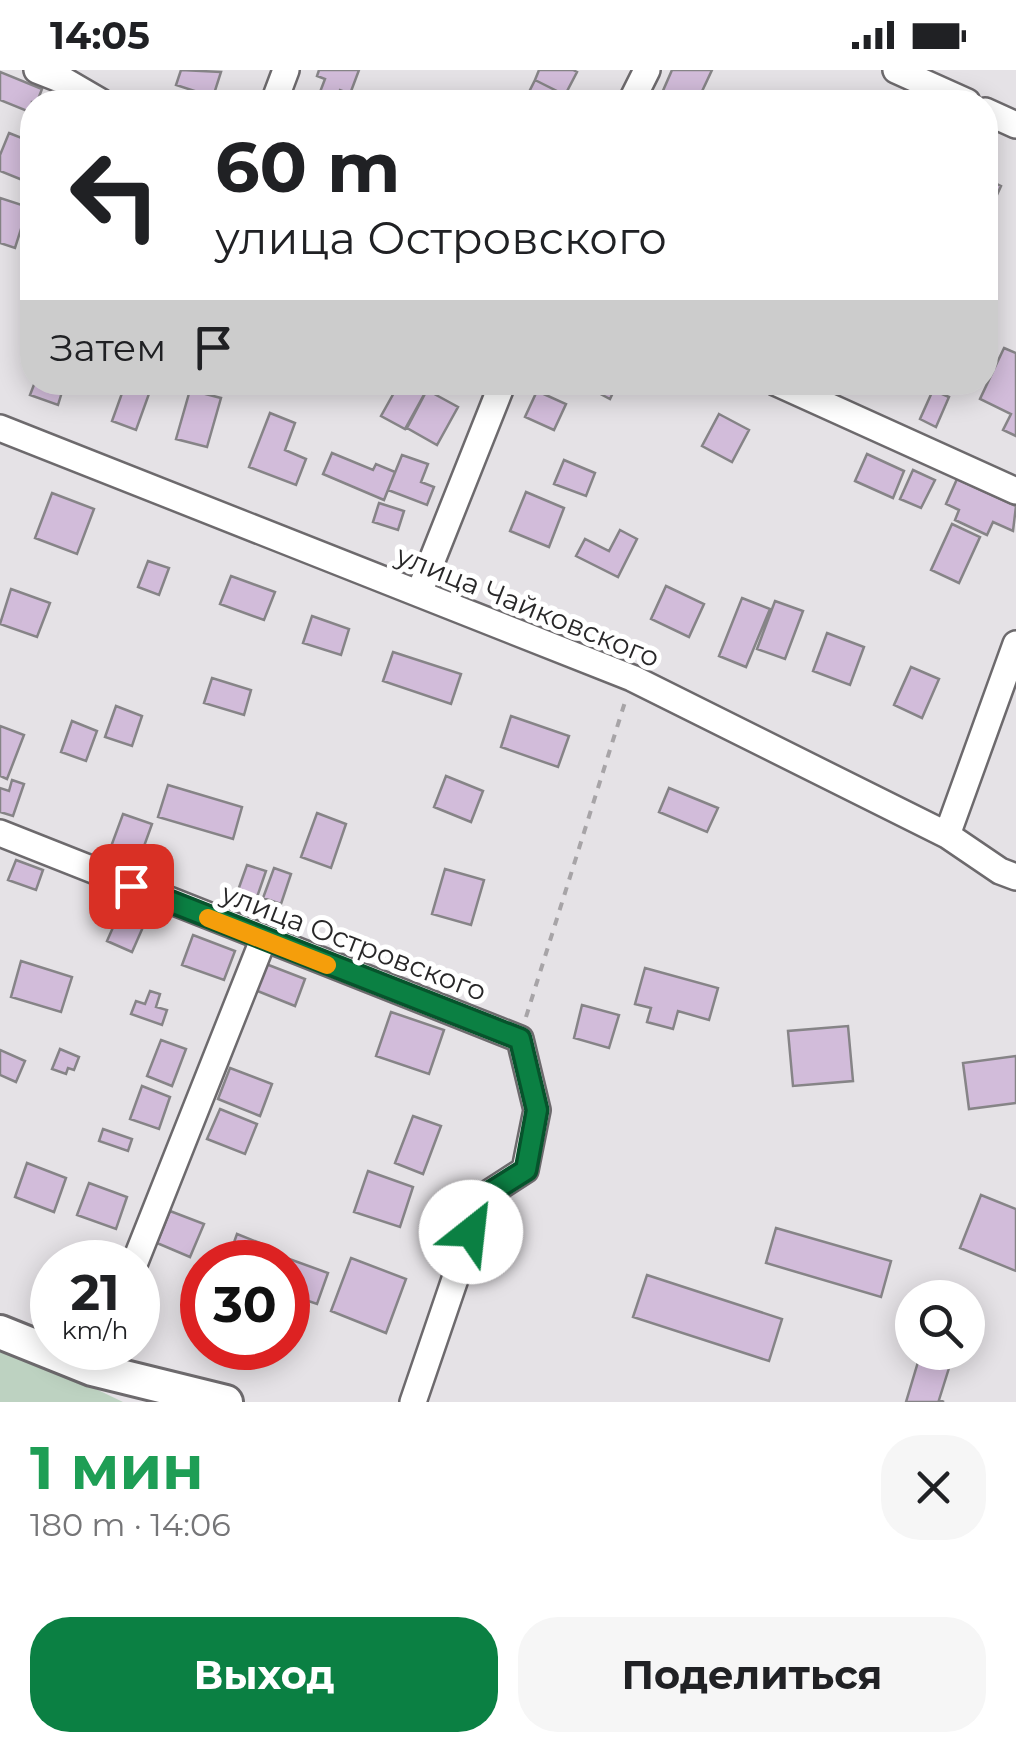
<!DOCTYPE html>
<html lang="ru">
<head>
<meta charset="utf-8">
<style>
  body { margin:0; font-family:Montserrat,sans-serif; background:#f6f6f6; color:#202124; height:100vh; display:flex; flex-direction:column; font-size:38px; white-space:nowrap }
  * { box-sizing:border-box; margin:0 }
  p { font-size:32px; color:#757577 }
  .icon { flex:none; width:55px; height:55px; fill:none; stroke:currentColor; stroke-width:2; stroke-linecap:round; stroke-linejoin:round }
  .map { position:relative; height:1332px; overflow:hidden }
  .details { display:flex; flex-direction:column; background:#fff; flex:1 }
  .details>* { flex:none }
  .top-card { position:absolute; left:20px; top:20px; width:978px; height:305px; border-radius:40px; box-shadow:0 5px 25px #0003; background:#fff; color:#202124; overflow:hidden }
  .controls { position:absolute; left:895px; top:1210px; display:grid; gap:20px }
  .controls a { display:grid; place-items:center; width:90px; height:90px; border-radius:50%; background:#fff; box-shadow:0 5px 25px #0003; font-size:50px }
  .speed { position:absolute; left:30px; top:1170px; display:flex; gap:20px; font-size:50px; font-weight:700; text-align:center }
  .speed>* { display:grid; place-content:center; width:130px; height:130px; border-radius:50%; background:#fff; box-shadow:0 5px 25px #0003; line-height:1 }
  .speed small { font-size:25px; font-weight:400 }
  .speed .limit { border:15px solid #d22; background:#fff; color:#111 }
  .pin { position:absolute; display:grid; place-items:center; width:85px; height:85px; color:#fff; margin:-42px; border-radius:20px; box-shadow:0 5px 15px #0006 }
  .me { position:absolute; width:110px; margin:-55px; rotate:29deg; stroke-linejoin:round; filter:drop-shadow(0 0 8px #0008) }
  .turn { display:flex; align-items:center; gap:35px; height:210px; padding:0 30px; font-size:45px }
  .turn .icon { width:130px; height:130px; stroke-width:2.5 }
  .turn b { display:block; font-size:70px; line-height:85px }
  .then { display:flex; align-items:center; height:95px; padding:0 30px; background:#0003; gap:20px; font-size:38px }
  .round { display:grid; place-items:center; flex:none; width:105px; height:105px; border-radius:40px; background:#f6f6f6 }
  .head { display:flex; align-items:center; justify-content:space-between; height:170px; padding:0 30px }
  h1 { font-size:60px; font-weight:700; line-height:75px; color:#1e9e55 }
  .primary-button { display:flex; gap:20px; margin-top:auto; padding:20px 30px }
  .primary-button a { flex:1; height:115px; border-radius:40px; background:#0b8043; color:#fff; font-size:40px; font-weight:700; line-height:115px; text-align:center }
  .primary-button a+a { background:#f6f6f6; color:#202124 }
  .status { display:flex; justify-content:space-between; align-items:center; height:70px; padding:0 50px; background:#fff; direction:ltr }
  .status svg { height:28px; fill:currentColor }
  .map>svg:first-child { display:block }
</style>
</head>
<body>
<div class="status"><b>14:05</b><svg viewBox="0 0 49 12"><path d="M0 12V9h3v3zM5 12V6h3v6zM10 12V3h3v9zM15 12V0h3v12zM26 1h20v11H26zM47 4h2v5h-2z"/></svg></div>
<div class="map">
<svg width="1016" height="1332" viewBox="0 0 1016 1332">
  <rect width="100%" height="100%" fill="#e5e2e6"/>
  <path fill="#bdd2c1" d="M0 1273 123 1332H0Z"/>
  <path fill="#d2bcda" stroke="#868487" stroke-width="2.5" d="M181 0 221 2 213 27 176 15Z
    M319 0H359L350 24 340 20 336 29 320 22 325 9 317 6Z
    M539 0H573L577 2 565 25 535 10Z
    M672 0H712L697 32H681L662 23Z
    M0 2 42 19 37 32H32V43L0 30Z
    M535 10 565 25 562 32H524Z
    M9 63 32 72V93L25 111 0 101V85Z
    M985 108 1001 116 985 151Z
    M0 128 28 137 15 178 0 173Z
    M1004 278 1016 283V366L1003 360 1011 344 980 329Z
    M35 312H65L58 335 30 325Z
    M126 312 150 321 136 360 112 351Z
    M400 312H410L426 321 405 359 381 346Z
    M578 312H618L610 329Z
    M190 320 221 328 207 377 176 369Z
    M427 320 458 337 437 375 407 358Z
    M933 320 949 327 936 357 920 349Z
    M537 321 566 334 554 360 525 347Z
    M270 343 295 353 285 380 306 389 296 415 249 397Z
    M719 344 749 360 732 392 702 376Z
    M332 383 373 400 376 394 395 402 384 430 323 404Z
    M867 384 904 401 893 428 855 411Z
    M402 385 428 394 421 412 434 417 427 435 388 420Z
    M564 390 595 403 586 426 554 414Z
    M913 400 935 410 921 438 900 429Z
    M957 409 1016 436 1013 461 993 452 987 465 955 450 959 440 946 434Z
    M526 422 564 438 549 477 510 461Z
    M52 423 94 439 77 484 35 468Z
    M379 433 404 441 398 460 373 452Z
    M952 454 980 467 959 513 931 500Z
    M620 460 637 469 618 507 576 486 585 469 609 481Z
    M148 491 169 498 159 525 138 517Z
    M231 506 275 522 264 550 220 534Z
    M666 516 704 534 689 567 651 549Z
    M11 519 50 533 37 567 0 554Z
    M742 528 770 539 746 597 719 586Z
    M775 531 803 541 785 589 757 579Z
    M312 546 349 559 341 585 303 573Z
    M827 563 864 577 850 615 813 601Z
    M393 582 461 604 451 634 383 611Z
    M911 597 939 609 922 648 894 635Z
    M212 608 251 620 244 645 204 633Z
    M116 636 142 646 132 676 105 667Z
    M511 646 569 666 558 697 501 677Z
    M72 651 97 661 86 691 61 682Z
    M0 656 24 665 7 709 0 706Z
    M446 706 483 721 471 752 434 737Z
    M12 710 24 714 13 746 0 742V718L9 721Z
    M168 715 242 737 233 769 158 747Z
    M669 718 718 738 707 762 659 742Z
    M317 743 346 754 331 798 301 787Z
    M123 744 152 754 138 793 109 782Z
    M16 790 43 800 36 820 8 810Z
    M247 795 266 801 255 833 236 826Z
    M274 798 291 804 281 834 263 828Z
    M445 799 484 810 471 855 432 844Z
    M122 837 147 848 132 882 107 871Z
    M193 865 235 881 224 910 182 895Z
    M21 891 72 907 61 942 11 927Z
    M266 894 305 909 295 936 255 920Z
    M645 898 718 918 709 950 678 941 673 959 647 952 651 938 635 934Z
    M150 921 160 924 156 937 167 940 162 955 131 944 136 931 145 934Z
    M582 935 619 945 609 978 574 968Z
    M391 942 444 960 429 1004 376 986Z
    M848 956 853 1011 793 1016 788 961Z
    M161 970 186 979 172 1016 147 1006Z
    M60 979 79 987 74 1000 68 998 66 1004 52 999Z
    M0 980 25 991 16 1012 0 1005Z
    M1016 986V1033L969 1039 963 993Z
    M230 998 272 1014 260 1046 218 1029Z
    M142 1016 170 1027 159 1059 130 1049Z
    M220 1039 257 1054 245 1084 207 1069Z
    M413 1046 441 1056 423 1104 395 1093Z
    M103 1059 132 1069 128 1081 99 1071Z
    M27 1093 66 1108 54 1142 15 1127Z
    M368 1101 413 1117 400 1157 354 1142Z
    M89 1113 127 1127 116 1159 77 1145Z
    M981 1125 1016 1139V1201L960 1178Z
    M170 1141 204 1154 190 1187 157 1173Z
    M776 1158 891 1191 881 1227 766 1193Z
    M237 1164 275 1179 270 1192H227Z
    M281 1186 328 1203 317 1234 288 1224V1192H278Z
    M351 1188 406 1209 386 1263 331 1241Z
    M647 1205 782 1249 769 1291 633 1247Z
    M921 1282H954L939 1330 944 1332H906Z"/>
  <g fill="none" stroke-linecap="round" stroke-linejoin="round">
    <g stroke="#6d6a6d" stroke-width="30">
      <path id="minor" d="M37 0 65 11 101 32
        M896 0 967 32
        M274 32 286 0
        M631 32 647 0
        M985 41 1016 55
        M775 312 1016 421
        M0 358 632 608 947 765 1000 801 1016 807
        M419 523 503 312
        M0 763 520 969 537 1040 525 1100 483 1127 413 1332
        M947 765 1016 574
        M135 1192 263 870"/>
    </g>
    <g stroke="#6d6a6d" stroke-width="38">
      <path id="tertiary" d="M0 1262 92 1299 226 1332"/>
    </g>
    <path stroke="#a7a4a7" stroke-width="4" stroke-dasharray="8 8" stroke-linecap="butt" d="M526 947 625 632"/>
    <use href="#minor" stroke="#fff" stroke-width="25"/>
    <use href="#tertiary" stroke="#fff" stroke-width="32"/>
  </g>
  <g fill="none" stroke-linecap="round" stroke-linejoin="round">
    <g stroke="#07532c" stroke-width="25">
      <path id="route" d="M131 816 520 969 537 1040 526 1100 483 1127 471 1162"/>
    </g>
    <use href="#route" stroke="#0b8043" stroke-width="18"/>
    <path stroke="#f59e0b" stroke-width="18" d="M208 848 327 895"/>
  </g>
  <g text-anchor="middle" stroke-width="10" stroke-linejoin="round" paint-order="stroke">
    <g font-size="28" fill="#282728" stroke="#fff">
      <text transform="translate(528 536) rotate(22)" y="10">улица Чайковского</text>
      <text transform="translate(354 872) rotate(21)" y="10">улица Островского</text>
    </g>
  </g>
</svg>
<div class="controls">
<a><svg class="icon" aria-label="search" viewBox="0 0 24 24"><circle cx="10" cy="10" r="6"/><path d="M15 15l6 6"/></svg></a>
</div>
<div class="speed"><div>21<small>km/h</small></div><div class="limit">30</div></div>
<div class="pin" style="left:131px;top:816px;background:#d93025"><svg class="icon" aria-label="arrive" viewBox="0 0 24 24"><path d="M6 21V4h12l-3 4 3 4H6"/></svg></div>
<svg class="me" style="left:471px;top:1162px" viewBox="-20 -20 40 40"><circle r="19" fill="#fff"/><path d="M0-13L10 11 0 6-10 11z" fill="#0b8043"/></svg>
<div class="top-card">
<div class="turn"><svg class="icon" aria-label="left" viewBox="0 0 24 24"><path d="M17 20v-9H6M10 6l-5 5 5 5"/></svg><div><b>60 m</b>улица Островского</div></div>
<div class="then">Затем<svg class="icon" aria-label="arrive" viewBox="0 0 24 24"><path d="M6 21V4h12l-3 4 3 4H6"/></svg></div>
</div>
</div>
<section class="details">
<div class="head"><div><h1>1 мин</h1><p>180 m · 14:06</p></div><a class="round"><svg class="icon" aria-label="close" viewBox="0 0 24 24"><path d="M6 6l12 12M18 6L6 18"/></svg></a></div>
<div class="primary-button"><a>Выход</a><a>Поделиться</a></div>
</section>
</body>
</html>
